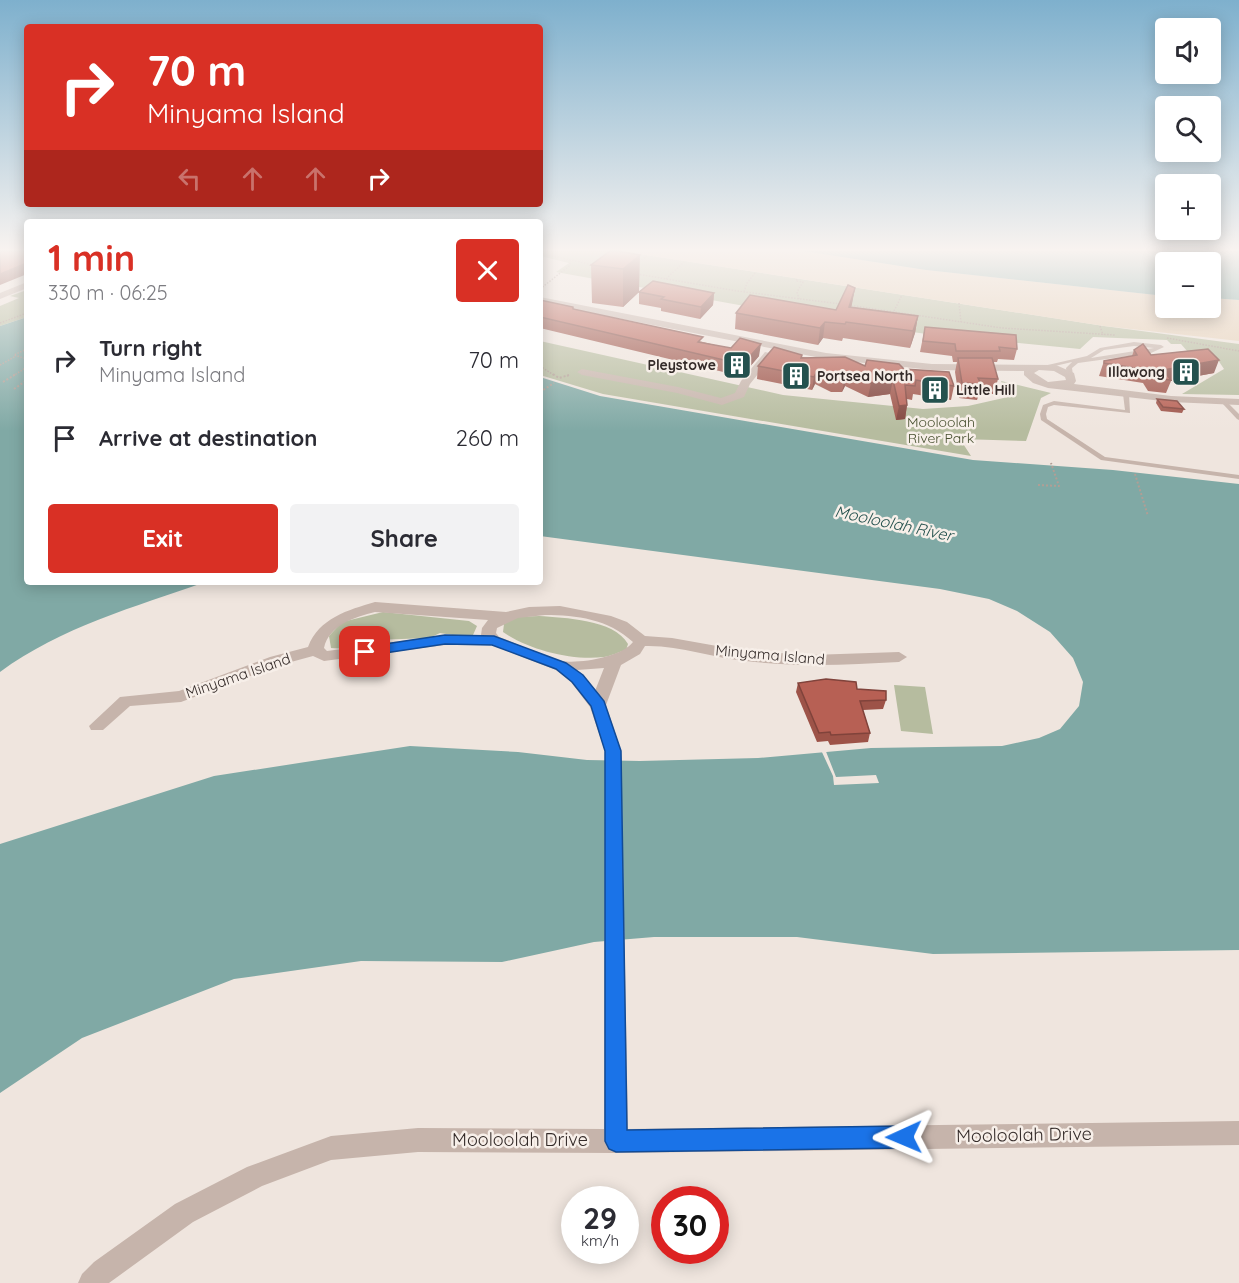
<!DOCTYPE html>
<html lang="en">
<head>
<meta charset="utf-8">
<style>
  body { margin:0; font-family:Quicksand,sans-serif; background:#f2f2f3; color:#2b2b33; height:100vh; display:flex; flex-direction:column; font-size:22px; white-space:nowrap }
  * { box-sizing:border-box; margin:0 }
  p { font-size:20px; color:#7c7c81 }
  .icon { flex:none; width:33px; height:33px; fill:none; stroke:currentColor; stroke-width:2; stroke-linecap:round; stroke-linejoin:round }
  .map { position:relative; flex:1; overflow:hidden }
  .panel { position:absolute; left:24px; top:219px; width:519px; height:366px; display:flex; flex-direction:column; background:#fff; border-radius:6px; box-shadow:0 3px 15px #0003 }
  .panel>* { flex:none }
  .hud { position:absolute; left:24px; top:24px; width:519px; height:183px; border-radius:6px; box-shadow:0 3px 15px #0003; background:#d93025; color:#fff; overflow:hidden }
  .buttons { position:absolute; left:1155px; top:18px; display:grid; gap:12px }
  .buttons a { display:grid; place-items:center; width:66px; height:66px; border-radius:6px; background:#fff; box-shadow:0 3px 15px #0003; font-size:30px }
  .speed { position:absolute; left:561px; top:1186px; display:flex; gap:12px; font-size:30px; font-weight:700; text-align:center }
  .speed>* { display:grid; place-content:center; width:78px; height:78px; border-radius:50%; background:#fff; box-shadow:0 3px 15px #0003; line-height:1 }
  .speed small { font-size:15px; font-weight:400 }
  .speed .limit { border:9px solid #d22; background:#fff; color:#111 }
  .pin { position:absolute; display:grid; place-items:center; width:51px; height:51px; color:#fff; margin:-26px; border-radius:12px; box-shadow:0 3px 9px #0006 }
  .me { position:absolute; width:66px; margin:-33px; rotate:269deg; stroke-linejoin:round; filter:drop-shadow(0 0 4px #0008) }
  .turn { display:flex; align-items:center; gap:21px; height:126px; padding:0 24px; font-size:27px }
  .turn .icon { width:78px; height:78px; stroke-width:2.5 }
  .turn b { display:block; font-size:42px; line-height:51px }
  .lanes { display:flex; align-items:center; height:57px; padding:0 24px; background:#0003; justify-content:center; gap:30px; direction:ltr }
  .lanes .off { opacity:.35 }
  .round { display:grid; place-items:center; flex:none; width:63px; height:63px; border-radius:6px; background:#f2f2f3 }
  .headline { display:flex; align-items:center; justify-content:space-between; height:102px; padding:0 24px }
  h1 { font-size:36px; font-weight:700; line-height:45px; color:#d93025 }
  .cta { display:flex; gap:12px; margin-top:auto; padding:12px 24px }
  .cta a { flex:1; height:69px; border-radius:6px; background:#d93025; color:#fff; font-size:24px; font-weight:700; line-height:69px; text-align:center }
  .cta a+a { background:#f2f2f3; color:#2b2b33 }
  ul { padding:0; list-style:none }
  li { display:flex; align-items:center; gap:18px; height:78px; padding:0 24px }
  li div { flex:1 }
  li b { display:block; font-size:22px }
  li em { font-style:normal }
  .map>svg:first-child { display:block }
</style>
</head>
<body>
<div class="map">
<svg width="1239" height="1283" viewBox="0 0 1239 1283">
  <rect width="100%" height="100%" fill="#efe5de"/>
  <path fill="#b6bc9f" d="M540 251H620L1104 326 1239 344V395L1182 394 1224 369 1218 360 1175 352 1187 351 1181 344H1171L1167 340 1093 337 1080 349 934 335 811 318 556 272 569 263 540 256Z
    M27 290V317L0 326V306L19 298 10 296Z
    M540 341 783 395 923 409 968 406 1008 397 1001 381 1051 393 1041 398 1026 441 960 439 971 456 603 394 540 375Z
    M383 612 469 621 477 626 473 635 459 636 440 633 429 638 375 640 348 649 331 648 329 636 342 622Z
    M539 616C564 618 614 619 628 644L626 650C619 652 611 656 604 657 572 661 529 650 503 632L504 624 517 617Z
    M894 685 925 687 933 734 901 731Z"/>
  <path fill="#e6d1b8" d="M620 251H803L926 270 1165 296 1166 308H1210L1211 298 1239 300V341L1104 326Z"/>
  <path fill="#80a9a5" d="M803 251H1239V300L1211 298 1210 262H1166L1165 296 926 270Z
    M27 317V582H205C135 607 61 627 0 672V326Z
    M540 377 600 396 973 460 1113 470 1239 484V950L933 954 797 937H654L594 942 502 962 361 961 234 979 82 1038 0 1093V844L214 776 410 746 518 752 587 760 640 761 758 758 871 748 1002 746 1039 738 1060 729 1079 706 1083 682 1073 658 1050 632 1017 611 989 599 940 589 540 536Z"/>
  <path fill="#efe5de" d="M825 749 836 777 876 775 879 783 834 785 833 776 821 750Z"/>
  <g fill="none" stroke-linecap="round" stroke-linejoin="round">
    <path stroke="#b19e95" stroke-width="1.5" stroke-dasharray="1.5 1.5" stroke-linecap="butt" d="M540 253 593 265
      M639 262 647 256
      M637 274 737 291 841 304
      M666 279 684 262
      M797 279 796 281 803 282 797 292 799 299
      M540 289 569 266 571 261
      M744 292 747 283 755 273
      M959 303 961 322
      M848 305 1002 328 1115 335
      M894 311 902 295
      M0 323 27 313
      M1100 326 1103 335
      M1167 338 1239 351
      M27 349 14 355 27 359
      M0 365 16 356
      M540 366 555 376
      M13 376 27 367
      M567 376 569 375"/>
    <path stroke="#b19e95" stroke-width="2" stroke-dasharray="2 2" stroke-linecap="butt" d="M553 374 559 378 569 375
      M3 382 16 374
      M14 389 27 380
      M540 392 554 383
      M1135 474 1148 516
      M1038 485 1059 486 1051 463"/>
    <path fill="#c6b4ab" fill-rule="evenodd" d="M1134 342 1161 345 1164 347 1151 353 1078 363 1072 368 1073 375 1070 377 1067 375 1066 368 1072 362 1042 369 1039 367 1087 356 1100 348ZM1134 346 1154 348 1091 358 1104 350Z
      M1126 392 1129 394 1130 413 1054 405 1048 407 1046 414 1047 419 1105 457 1239 475V479L1101 460 1041 420 1040 414 1043 405 1054 401 1125 410 1123 394Z
      M1224 400 1226 401 1239 414V420L1237 419 1222 403V401Z"/>
    <path fill="#c6b4ab" fill-rule="evenodd" d="M765 352 774 354 750 384 744 397 722 405 677 393 582 375 577 372 582 369 678 387 721 398 735 393 741 381Z
      M375 602 506 612 529 607 560 606 611 616 627 622 645 636 672 638 745 651 811 655 899 652 907 657 899 662C848 665 797 667 746 661 713 658 679 645 645 646L640 654 621 665 606 705 621 751 628 1129 1239 1121V1145L616 1153 418 1152 331 1160 262 1186 193 1222 109 1283H78L82 1274 94 1262 175 1204 247 1167 331 1136 418 1128 604 1129 605 751 590 707 571 682 556 670 492 645H445L324 661 313 656 280 665 181 702 130 706 103 730H91L89 726 120 697 179 691 270 657 308 647C319 618 348 610 375 602ZM375 612 488 620 482 628 481 635H445L327 651 324 648C329 625 355 617 375 612ZM545 615C577 615 608 619 633 642 622 657 579 664 562 661 543 657 518 644 499 637L496 633 497 628 518 618ZM604 668 595 691 577 670Z"/>
    <path fill="#c6b4ab" fill-rule="evenodd" d="M27 282V288L0 299V293Z
      M540 297 826 353 932 364 1056 365 1074 373 1076 381 1074 384 1171 396 1239 399V405L1171 402 1048 388 1033 383 1024 375V371L932 370 826 359 540 303ZM1039 370 1054 371 1065 377 1066 380 1048 382 1034 373Z"/>
  </g>
  <path fill="#9d5348" d="M610 251 639 292 714 293 713 305 700 319 661 311V308L639 304V292L623 307 592 303 591 265Z
    M855 288 851 307 918 316 915 333 910 348 843 338 842 341 823 338 818 345 735 329 736 313 836 310Z
    M540 300 703 342 759 356 742 376H740L540 328Z
    M925 327 1017 349 1014 360 998 359 997 362H993L998 379 994 394H979L977 400 959 398 955 372 957 362H953L952 356 920 352Z
    M1134 350 1151 355 1214 373 1171 381 1166 393 1148 391 1143 383 1099 376 1104 361 1132 356Z
    M802 357 865 366 904 369 954 386 951 400 913 394 912 400 907 399V405L905 419 896 420 890 394 868 397 845 386 842 392H831L815 384 812 390 757 379 758 366Z
    M1157 399 1184 409 1182 413 1161 411 1156 403Z
    M798 683 857 689 886 700 883 709 863 710 870 733 868 742 830 745 828 741 817 742 796 692Z"/>
  <path fill="#80433b" d="M640 255 639 292 623 307V269Z
    M27 263V274L0 285V274Z
    M855 288 852 304 847 323 849 307Z
    M714 293 713 305 700 319 701 307Z
    M918 316 915 333 910 348 913 331Z
    M825 322 823 338 818 345 820 328Z
    M761 344 759 356 742 376 743 364Z
    M1219 360 1214 373 1171 381 1163 370Z
    M817 371 815 384 812 390 814 377Z
    M847 373 845 386 842 392 845 378Z
    M893 380 890 394 868 397 871 383Z
    M907 405 905 419 896 420 899 406Z"/>
  <path fill="#b76054" stroke="#80433b" stroke-width="1.5" d="M0 251H27V263L0 274Z
    M610 251H618L640 255 623 269 591 265Z
    M653 281 714 293 701 307 661 299 664 297 639 292Z
    M848 285 855 288 849 307 918 316 913 331 846 322 845 324 825 322 820 328 736 313 750 295 836 310Z
    M540 300 573 307V309L703 337 698 342 731 348 740 338 761 344 743 364H741L540 317Z
    M925 327 1016 335 1017 349 999 347 1000 351H956L955 344 923 341Z
    M1143 344 1151 355 1208 349 1219 360 1163 370 1171 380 1153 378 1147 370 1104 363V361L1137 355 1134 350Z
    M774 347 802 355 801 358 845 357 865 366 867 360 899 364 904 369 949 372 954 386 916 380 915 386 905 385 907 405 899 406 893 380 871 383 847 373 845 378H833L817 371 814 377 758 366Z
    M958 358H992L998 379 978 378 981 384 962 383Z
    M1157 399 1177 401 1184 409 1163 407Z
    M826 679 856 682 857 689 886 691V700L860 701 870 733 831 735 830 732 819 733 798 683Z"/>
  <linearGradient id="sky" x2="0" y2="1"><stop stop-color="#7eb0cd"/><stop offset="0.58" stop-color="#f8f3f0"/><stop offset="1" stop-color="#f8f3f0" stop-opacity="0"/></linearGradient>
  <rect width="1239" height="431" fill="url(#sky)"/>
  <path fill="#1a73e8" stroke="#114b97" stroke-width="1.5" d="M445 635 494 636 566 663 583 675 604 701 621 751 627 1130 904 1126 911 1130 914 1137 911 1145 904 1148 616 1152 609 1149 605 1141V751L591 706 572 682 556 669 492 645 445 644 365 656 358 652 365 647Z"/>
  <defs>
    <g id="building-square" transform="scale(1.5)"><rect x="-9" y="-9" width="18" height="18" rx="4" fill="#24514e" stroke="#f7efe9"/><path d="M-4-6H4V6H1V3H-1V6H-4ZM-2.5-4.3h1.7v1.8h-1.7ZM.8-4.3h1.7v1.8H.8ZM-2.5-1h1.7V.8h-1.7ZM.8-1h1.7V.8H.8Z" fill="#fff"/></g>
  </defs>
  <g fill-rule="evenodd">
    <use href="#building-square" x="737" y="365"/>
    <use href="#building-square" x="1186" y="372"/>
    <use href="#building-square" x="796" y="376"/>
    <use href="#building-square" x="935" y="390"/>
  </g>
  <g text-anchor="middle" stroke-width="5" stroke-linejoin="round" paint-order="stroke">
    <g font-size="14" font-weight="bold" fill="#342b29" stroke="#f7efe9" text-anchor="end">
      <text x="716" y="370">Pleystowe</text>
      <text x="1165" y="377">Illawong</text>
      <text x="817" y="381" text-anchor="start">Portsea North</text>
      <text x="956" y="395" text-anchor="start">Little Hill</text>
    </g>
    <g font-size="14" fill="#485030" stroke="#f7efe9">
      <text x="941" y="427">Mooloolah<tspan x="941" dy="16">River Park</tspan></text>
    </g>
    <g font-size="15" fill="#342b29" stroke="#f7efe9">
      <text transform="translate(770 655) rotate(5)" y="5">Minyama Island</text>
      <text transform="translate(238 676) rotate(-19)" y="5">Minyama Island</text>
    </g>
    <g font-size="16" font-style="italic" fill="#24514e" stroke="#f7efe9">
      <text transform="translate(894 523) rotate(12)" y="6">Mooloolah River</text>
    </g>
    <g font-size="18" fill="#342b29" stroke="#f7efe9">
      <text transform="translate(1024 1135) rotate(-1)" y="6">Mooloolah Drive</text>
      <text x="520" y="1146">Mooloolah Drive</text>
    </g>
  </g>
</svg>
<div class="buttons">
<a><svg class="icon" aria-label="sound" viewBox="0 0 24 24"><path d="M4 9h4l5-4v14l-5-4H4zM17 9q2 3 0 6"/></svg></a>
<a><svg class="icon" aria-label="search" viewBox="0 0 24 24"><circle cx="10" cy="10" r="6"/><path d="M15 15l6 6"/></svg></a>
<a>+</a>
<a>−</a>
</div>
<div class="speed"><div>29<small>km/h</small></div><div class="limit">30</div></div>
<div class="pin" style="left:365px;top:652px;background:#d93025"><svg class="icon" aria-label="arrive" viewBox="0 0 24 24"><path d="M6 21V4h12l-3 4 3 4H6"/></svg></div>
<svg class="me" style="left:904px;top:1137px" viewBox="-20 -20 40 40"><path d="M0-17L14 15 0 8-14 15z" fill="#1a73e8" stroke="#fff" stroke-width="4"/></svg>
<div class="hud">
<div class="turn"><svg class="icon" aria-label="right" viewBox="0 0 24 24"><path d="M7 20v-9h11M14 6l5 5-5 5"/></svg><div><b>70 m</b>Minyama Island</div></div>
<div class="lanes"><svg class="icon off" aria-label="left" viewBox="0 0 24 24"><path d="M17 20v-9H6M10 6l-5 5 5 5"/></svg><svg class="icon off" aria-label="ahead" viewBox="0 0 24 24"><path d="M12 20V5M6 11l6-6 6 6"/></svg><svg class="icon off" aria-label="ahead" viewBox="0 0 24 24"><path d="M12 20V5M6 11l6-6 6 6"/></svg><svg class="icon" aria-label="right" viewBox="0 0 24 24"><path d="M7 20v-9h11M14 6l5 5-5 5"/></svg></div>
</div>
<section class="panel">
<div class="headline"><div><h1>1 min</h1><p>330 m · 06:25</p></div><a class="round" style="background:#d93025;color:#fff"><svg class="icon" aria-label="close" viewBox="0 0 24 24"><path d="M6 6l12 12M18 6L6 18"/></svg></a></div>
<ul>
<li><svg class="icon" aria-label="right" viewBox="0 0 24 24"><path d="M7 20v-9h11M14 6l5 5-5 5"/></svg><div><b>Turn right</b><p>Minyama Island</p></div><em>70 m</em></li>
<li><svg class="icon" aria-label="arrive" viewBox="0 0 24 24"><path d="M6 21V4h12l-3 4 3 4H6"/></svg><div><b>Arrive at destination</b></div><em>260 m</em></li>
</ul>
<div class="cta"><a>Exit</a><a>Share</a></div>
</section>
</div>
</body>
</html>
